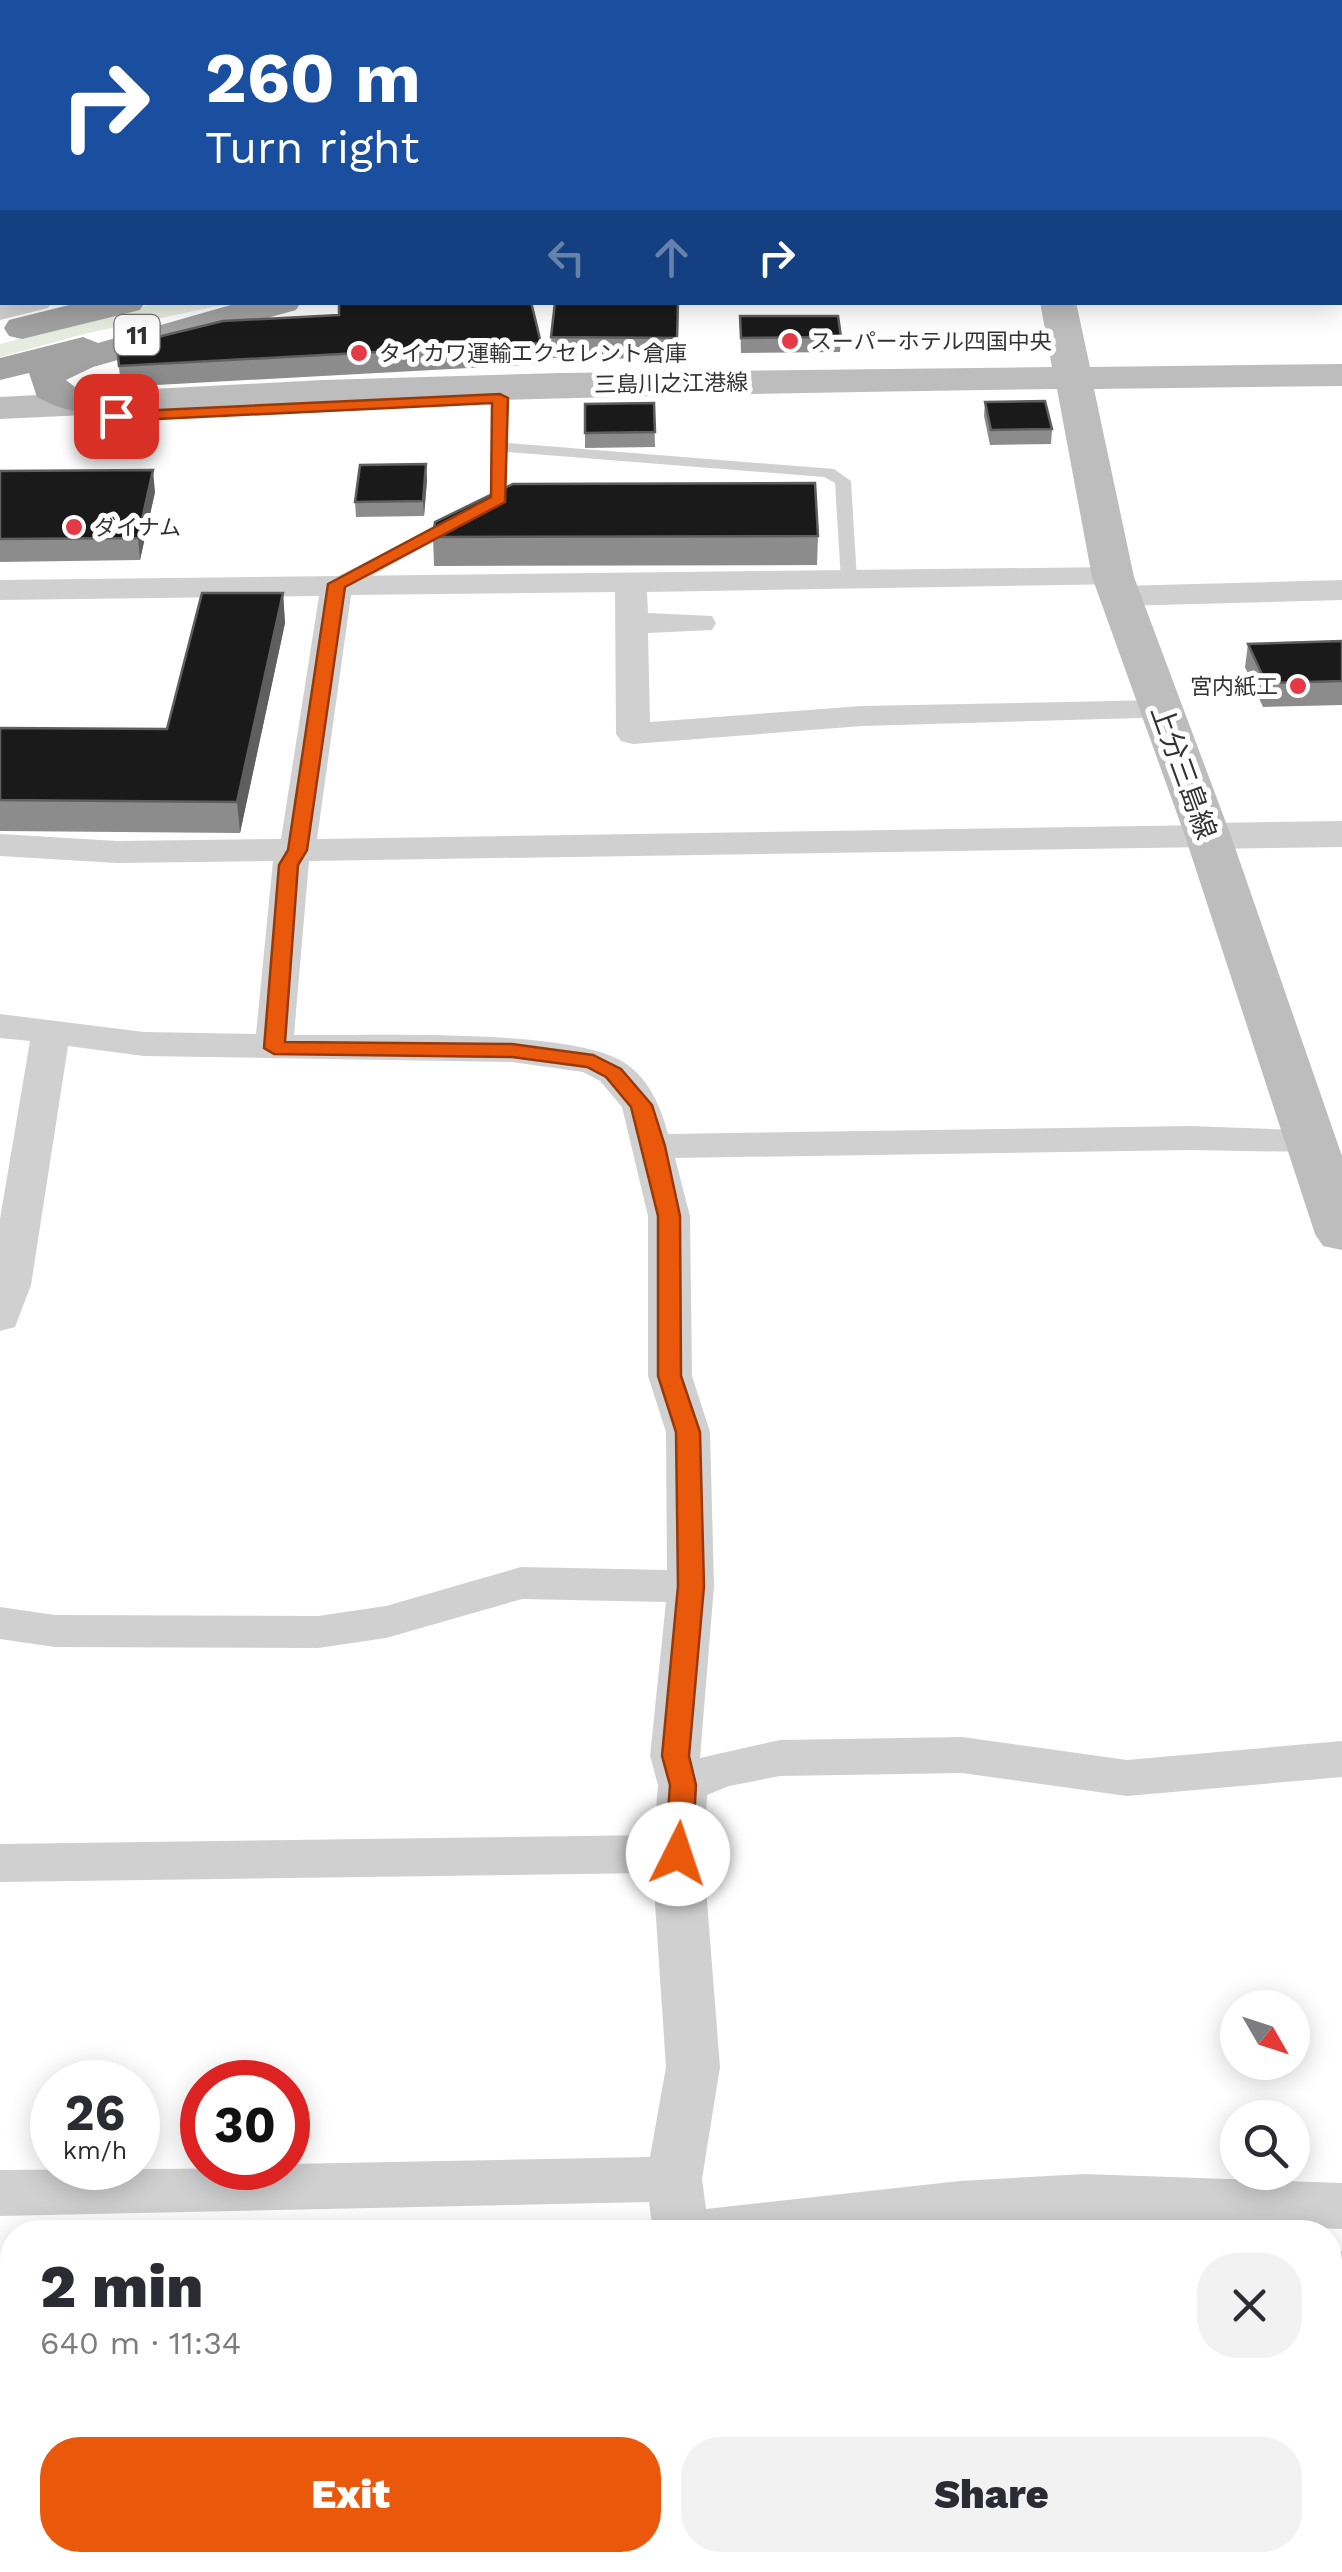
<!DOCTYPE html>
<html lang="en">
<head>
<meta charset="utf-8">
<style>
  body { margin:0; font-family:"Work Sans","Noto Sans JP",sans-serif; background:#f2f2f3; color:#2b2b33; height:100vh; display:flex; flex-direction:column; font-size:38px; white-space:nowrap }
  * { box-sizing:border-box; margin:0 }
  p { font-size:32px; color:#7c7c81 }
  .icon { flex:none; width:55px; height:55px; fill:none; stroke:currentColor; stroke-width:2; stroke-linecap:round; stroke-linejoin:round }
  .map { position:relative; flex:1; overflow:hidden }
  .sheet { position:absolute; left:0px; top:2220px; width:1342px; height:352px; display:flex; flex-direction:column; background:#fff; border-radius:40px 40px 0 0; box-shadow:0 5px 25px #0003 }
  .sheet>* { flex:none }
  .guide { position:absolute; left:0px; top:0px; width:1342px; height:305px; box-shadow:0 5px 25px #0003; background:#1a4fa0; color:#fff; overflow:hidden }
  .needle { width:65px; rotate:129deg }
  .tools { position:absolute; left:1220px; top:1990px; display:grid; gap:20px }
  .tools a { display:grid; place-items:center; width:90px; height:90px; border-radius:50%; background:#fff; box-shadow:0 5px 25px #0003; font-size:50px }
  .speed { position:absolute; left:30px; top:2060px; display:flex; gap:20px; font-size:50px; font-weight:700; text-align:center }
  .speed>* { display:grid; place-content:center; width:130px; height:130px; border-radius:50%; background:#fff; box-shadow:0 5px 25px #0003; line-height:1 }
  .speed small { font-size:25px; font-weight:400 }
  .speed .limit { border:15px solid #d22; background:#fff; color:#111 }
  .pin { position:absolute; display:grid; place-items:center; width:85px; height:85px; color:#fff; margin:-42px; border-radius:20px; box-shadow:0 5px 15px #0006 }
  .me { position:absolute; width:110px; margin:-55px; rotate:4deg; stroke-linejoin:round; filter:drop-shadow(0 0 8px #0008) }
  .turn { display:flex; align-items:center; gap:35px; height:210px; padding:0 40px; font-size:45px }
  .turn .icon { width:130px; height:130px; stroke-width:2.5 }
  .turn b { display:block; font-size:70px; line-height:85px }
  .lanes { display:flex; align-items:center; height:95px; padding:0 40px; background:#0003; justify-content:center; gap:50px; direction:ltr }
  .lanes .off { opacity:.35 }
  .round { display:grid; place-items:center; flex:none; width:105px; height:105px; border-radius:40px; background:#f2f2f3 }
  .summary { display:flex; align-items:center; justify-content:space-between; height:170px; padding:0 40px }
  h1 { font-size:60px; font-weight:800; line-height:75px }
  .cta { display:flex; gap:20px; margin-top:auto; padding:20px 40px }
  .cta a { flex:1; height:115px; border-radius:40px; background:#ea580c; color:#fff; font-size:40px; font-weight:800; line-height:115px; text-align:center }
  .cta a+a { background:#f2f2f3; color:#2b2b33 }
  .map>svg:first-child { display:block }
</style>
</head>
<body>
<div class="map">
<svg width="1342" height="2572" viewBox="0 0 1342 2572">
  <rect width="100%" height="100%" fill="#fff"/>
  <path fill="#e6ecdf" d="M161 302 233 303 88 333 0 357V344Z"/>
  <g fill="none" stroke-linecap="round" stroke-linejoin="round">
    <path fill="#d0d0d0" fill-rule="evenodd" d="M500 393 508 398 507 443 834 469 851 481 857 580 849 585 841 580 835 483 824 477 507 452 505 502 366 579 343 588H331V580L491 497 492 398Z"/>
    <path fill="#d0d0d0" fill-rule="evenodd" d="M615 0H639V2H616Z
      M1340 12H1342L1340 27Z
      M0 211H2V227H0Z
      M1340 240H1342V256H1340Z
      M52 302 48 308 0 320V303Z
      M1113 567 1124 570 1129 577 1124 584 647 592 648 613 712 616 716 623 712 630 648 633 650 722 862 706 1162 700 1174 703 1179 710 1174 717 862 726 633 744 621 741 616 734 615 592 351 595 317 839 1208 825 1221 828 1226 836 1221 844 1208 847 309 861 294 1035C367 1036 570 1027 625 1063 649 1079 661 1107 668 1134L1190 1126 1322 1131 1328 1140 1322 1149 1308 1152 1190 1150 675 1158 690 1216 692 1376 710 1432 714 1586 700 1758 780 1740 962 1737 1127 1760 1342 1741V1777L1127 1796 962 1773 780 1776 729 1786 707 1795 704 1863 720 2067 702 2179 706 2209 960 2181 1084 2174 1342 2183V2229L1084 2220 910 2232H653L649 2202 0 2216V2170L288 2168V2164L650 2157 666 2067 653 1873 0 1882V1844L654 1835 658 1785 650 1756 666 1602 522 1599 386 1638 318 1648 55 1647 0 1639V1607L55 1615 318 1616 386 1606 521 1567 667 1570 666 1432 648 1376V1216L622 1107 600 1081 583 1072 512 1062 144 1056 68 1046 31 1285 15 1327 0 1331V1219L30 1041 0 1038V1014L144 1032 256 1034 273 861 117 863 0 856V834L117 841 281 839 319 596 0 600V580Z
      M1342 580V600L1119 606 1108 603 1103 596 1108 589 1119 586Z
      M1330 2529 1342 2533V2572H1307L1301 2560H1330Z
      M655 2560H717L716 2572H654Z"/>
    <path fill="#d0d0d0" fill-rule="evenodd" d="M1340 43 1342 44V62L1340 61Z
      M0 55H2V73H0Z
      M1342 821V847L1208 849 1192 845 1186 836 1192 827 1208 823Z"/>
    <path fill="#bdbdbd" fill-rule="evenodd" d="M965 0H995L996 2H966Z
      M1040 302H1076L1090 367 1342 364V386L1094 389 1134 577 1231 836 1342 1156V1250L1323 1246 1315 1234 1185 836 1092 577 1057 389C704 394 352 401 0 419V397L323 380 560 373 1052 367Z
      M1342 2251V2356L1330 2361V2255Z
      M1213 2560H1293L1290 2572H1210Z"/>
    <path fill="#a2a2a2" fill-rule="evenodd" d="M81 302H145L140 310 22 339 9 336 4 328 9 320Z
      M241 302H301L296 310 93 367 66 380 75 387 118 395 124 403 118 411C92 418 60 410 37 397L29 373 0 380V358L83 337 98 343Z"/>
  </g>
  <path fill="#8c8c8c" d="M678 302 677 359 552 358 551 337Z
    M740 316 841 337 840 352 741 353Z
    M541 343V364L121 387 117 347Z
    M985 402 1052 429 1051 444 990 445 984 416Z
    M654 403 655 447 585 448V404Z
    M0 471 155 492 140 560 0 562Z
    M427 480 424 516 356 517 355 502Z
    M818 536 817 565 434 566 433 537Z
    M283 593 285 623 240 833 0 831V728L167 729Z
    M1342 641V705L1263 707 1245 667 1248 644Z"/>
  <path fill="#5f5f5f" d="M2 280V302H0V281Z
    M426 464 427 480 424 516 423 501Z
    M153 470 155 492 140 560 138 538Z
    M283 593 285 623 240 833 237 802Z"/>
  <path fill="#1a1a1a" stroke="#5f5f5f" stroke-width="2.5" d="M0 247H2V280L0 281Z
    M339 302H531L541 343 119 366 117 347 223 321 339 315Z
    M555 302H678L677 338 551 337Z
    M740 316H838L841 337 741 338Z
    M1045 401 1052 429 991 430 985 402Z
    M654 403 655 432 585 433V404Z
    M426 464 423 501 355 502 360 465Z
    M153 470 138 538 0 539V471Z
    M815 483 818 536 433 537 435 522 513 484Z
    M202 593H283L237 802 0 800V728L167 729Z
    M1342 641V681L1266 683 1248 644Z"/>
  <path fill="#ea580c" stroke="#983908" stroke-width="2.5" d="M500 394 508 398 505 502 345 587 307 850 298 865 285 1042 512 1044 593 1055 621 1069 652 1105 665 1146 680 1216 681 1376 700 1432 704 1586 689 1756 696 1785 692 1854 688 1861H669L665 1854 670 1785 662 1756 678 1586 676 1432 658 1376V1216L631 1107 606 1077 587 1067 512 1057 274 1054 264 1048 279 865 288 850 328 584 491 497 492 403 116 421 108 416 116 412Z"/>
  <g fill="#e63946" stroke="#fff" stroke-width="4">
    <circle cx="790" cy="341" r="10"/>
    <circle cx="359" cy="353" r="10"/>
    <circle cx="74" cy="527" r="10"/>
    <circle cx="1298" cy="686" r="10"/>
  </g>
  <g text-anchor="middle" stroke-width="10" stroke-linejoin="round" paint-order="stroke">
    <g font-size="22" fill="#333" stroke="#fff" text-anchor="start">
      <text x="810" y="349">スーパーホテル四国中央</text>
      <text x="379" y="361">タイカワ運輸エクセレント倉庫</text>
      <text x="94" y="535">ダイナム</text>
      <text x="1278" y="694" text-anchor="end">宮内紙工</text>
    </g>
    <g font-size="22" fill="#333" stroke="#fff">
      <text transform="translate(671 383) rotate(-1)" y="8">三島川之江港線</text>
    </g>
    <rect fill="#fff" stroke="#707070" stroke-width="2.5" x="114.5" y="315" width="45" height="40" rx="8"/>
    <g font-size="25" font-weight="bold" fill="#333">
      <text x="137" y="344">11</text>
    </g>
    <g font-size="28" fill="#333" stroke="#fff">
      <text transform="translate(1184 772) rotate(70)" y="10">上分三島線</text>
    </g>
  </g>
</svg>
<div class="tools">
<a><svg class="needle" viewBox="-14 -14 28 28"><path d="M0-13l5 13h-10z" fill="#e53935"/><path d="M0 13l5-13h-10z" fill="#7c7c81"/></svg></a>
<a><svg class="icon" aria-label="search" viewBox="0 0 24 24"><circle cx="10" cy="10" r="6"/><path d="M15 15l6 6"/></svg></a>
</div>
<div class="speed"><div>26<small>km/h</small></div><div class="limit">30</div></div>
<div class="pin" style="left:116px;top:416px;background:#d93025"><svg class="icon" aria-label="arrive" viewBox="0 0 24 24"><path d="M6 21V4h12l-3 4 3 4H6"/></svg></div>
<svg class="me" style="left:678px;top:1854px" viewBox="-20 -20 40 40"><circle r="19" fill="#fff"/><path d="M0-13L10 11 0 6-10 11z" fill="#ea580c"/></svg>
<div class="guide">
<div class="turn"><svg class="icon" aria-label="right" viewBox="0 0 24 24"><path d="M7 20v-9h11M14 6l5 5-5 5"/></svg><div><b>260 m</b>Turn right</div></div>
<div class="lanes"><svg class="icon off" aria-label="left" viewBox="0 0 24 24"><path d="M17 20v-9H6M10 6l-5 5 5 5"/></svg><svg class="icon off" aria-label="ahead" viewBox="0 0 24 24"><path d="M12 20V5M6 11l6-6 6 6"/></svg><svg class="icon" aria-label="right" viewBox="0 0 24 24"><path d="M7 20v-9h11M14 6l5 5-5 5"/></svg></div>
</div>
<section class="sheet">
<div class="summary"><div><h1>2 min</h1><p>640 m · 11:34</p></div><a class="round"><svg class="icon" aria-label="close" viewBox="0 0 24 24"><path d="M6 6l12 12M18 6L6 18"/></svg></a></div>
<div class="cta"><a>Exit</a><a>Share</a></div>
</section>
</div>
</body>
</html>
